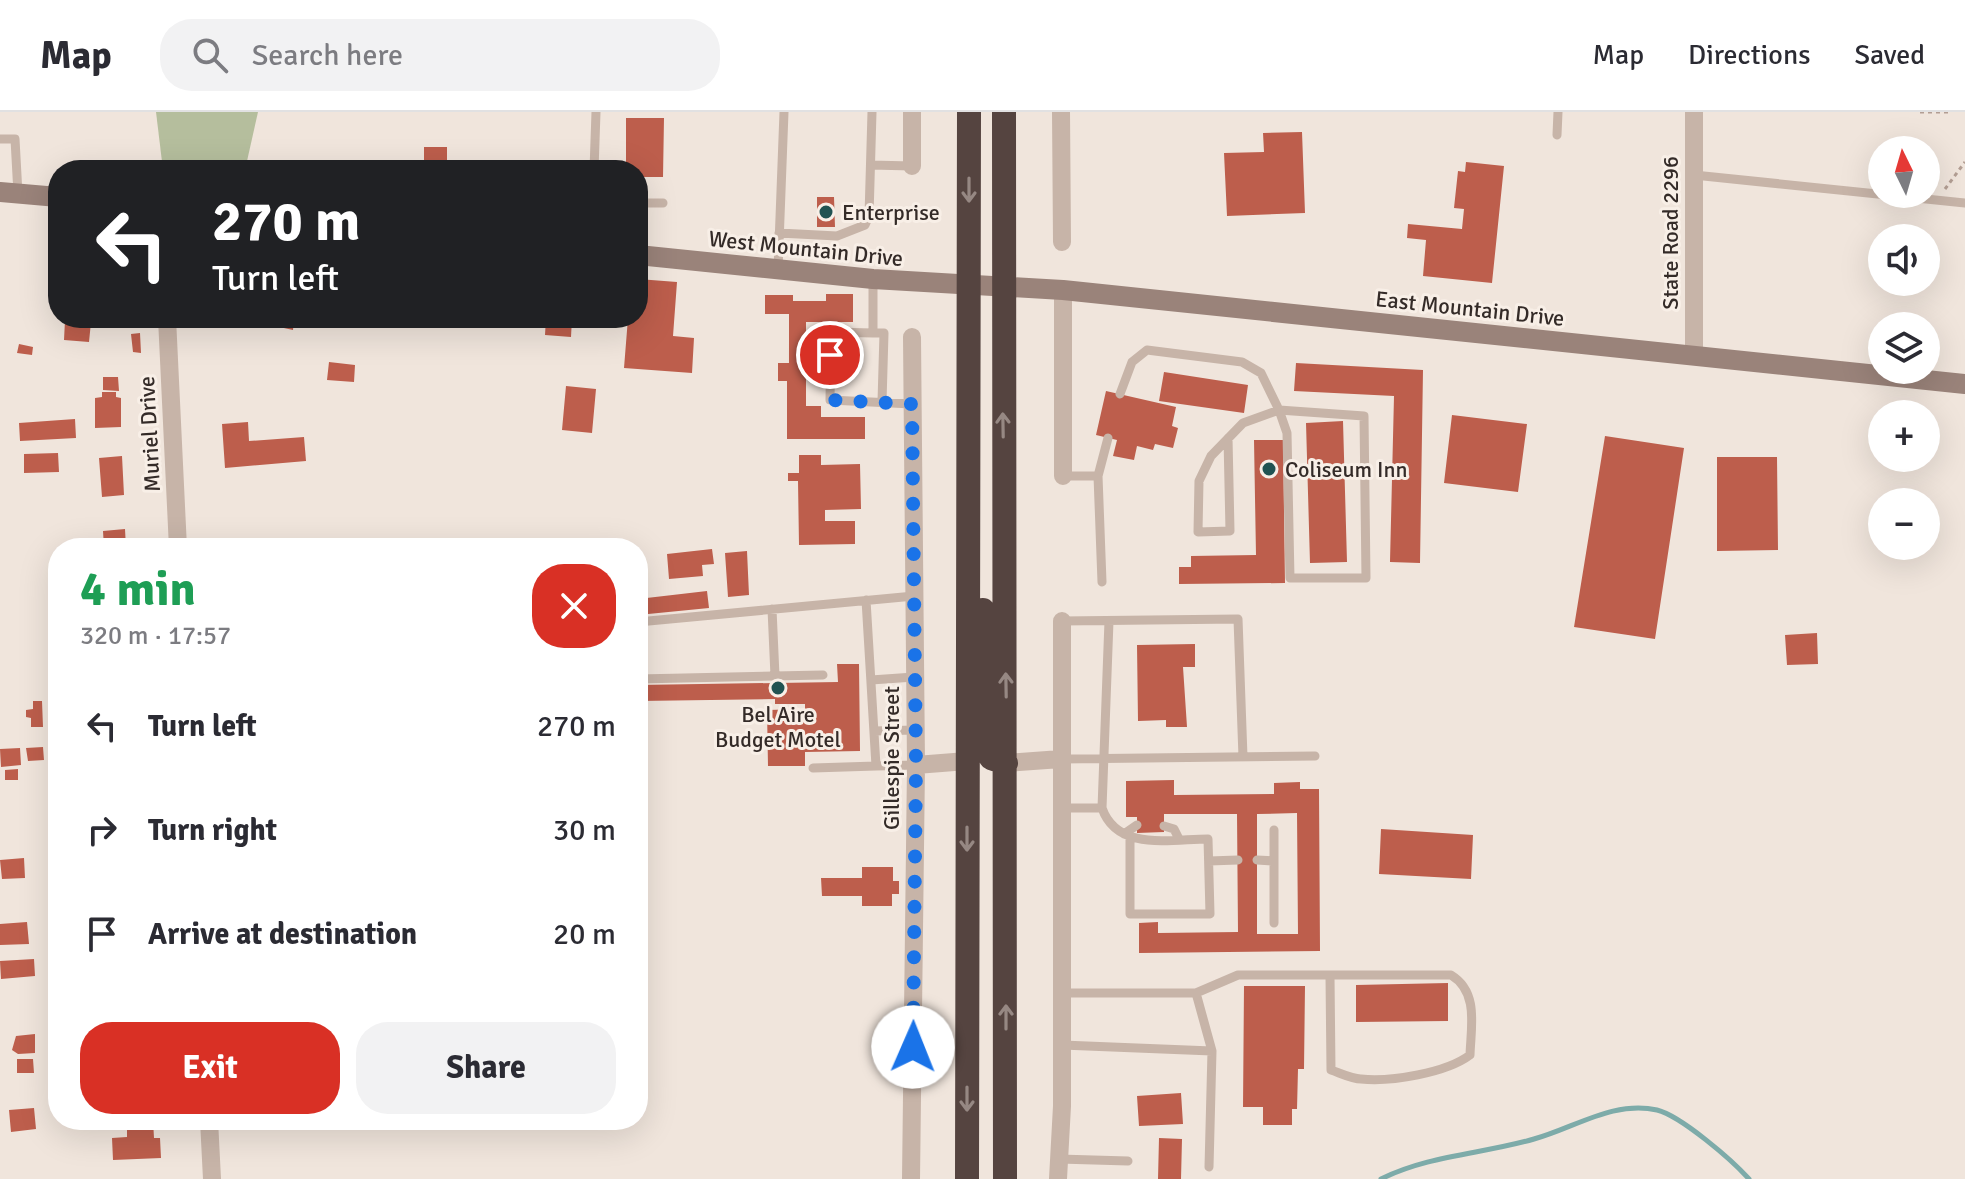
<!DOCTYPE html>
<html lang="en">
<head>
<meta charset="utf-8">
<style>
  body { margin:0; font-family:Signika,sans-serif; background:#f2f2f3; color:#2b2b33; height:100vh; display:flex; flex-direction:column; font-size:30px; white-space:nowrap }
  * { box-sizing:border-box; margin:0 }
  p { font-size:26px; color:#7c7c81 }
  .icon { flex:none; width:44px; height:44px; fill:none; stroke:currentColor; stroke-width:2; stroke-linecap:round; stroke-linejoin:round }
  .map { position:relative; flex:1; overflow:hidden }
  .side { position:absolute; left:48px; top:426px; width:600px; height:592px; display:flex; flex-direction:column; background:#fff; border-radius:32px; box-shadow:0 8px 32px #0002 }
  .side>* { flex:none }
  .guide { position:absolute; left:48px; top:48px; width:600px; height:168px; border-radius:32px; box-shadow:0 8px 32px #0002; background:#202124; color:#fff; overflow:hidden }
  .needle { width:52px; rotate:355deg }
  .controls { position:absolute; left:1868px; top:24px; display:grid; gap:16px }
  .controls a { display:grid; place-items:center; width:72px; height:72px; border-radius:50%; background:#fff; box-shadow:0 8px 32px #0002; font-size:40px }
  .pin { position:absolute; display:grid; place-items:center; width:68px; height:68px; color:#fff; margin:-34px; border:4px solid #fff; border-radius:50%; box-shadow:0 2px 8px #0007 }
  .me { position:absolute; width:88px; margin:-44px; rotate:1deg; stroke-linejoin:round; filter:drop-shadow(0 0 6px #0008) }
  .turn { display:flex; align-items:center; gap:28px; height:168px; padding:0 32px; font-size:36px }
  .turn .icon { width:104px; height:104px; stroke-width:2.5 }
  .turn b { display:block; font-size:56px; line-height:68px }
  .round { display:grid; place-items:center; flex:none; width:84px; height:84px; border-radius:32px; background:#f2f2f3 }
  .head { display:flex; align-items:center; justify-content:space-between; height:136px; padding:0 32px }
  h1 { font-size:48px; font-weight:700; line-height:60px; color:#1e9e55 }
  .primary-button { display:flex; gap:16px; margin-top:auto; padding:16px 32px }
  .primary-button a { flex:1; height:92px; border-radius:32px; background:#d93025; color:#fff; font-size:32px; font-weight:700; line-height:92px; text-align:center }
  .primary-button a+a { background:#f2f2f3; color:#2b2b33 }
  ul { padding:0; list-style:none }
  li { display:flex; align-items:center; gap:24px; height:104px; padding:0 32px }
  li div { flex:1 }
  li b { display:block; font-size:30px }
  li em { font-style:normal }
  header { display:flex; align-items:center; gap:48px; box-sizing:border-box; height:112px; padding:0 40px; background:#fff; border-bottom:2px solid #e1e1e2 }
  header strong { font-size:38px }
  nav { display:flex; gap:44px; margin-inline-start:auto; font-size:28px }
  .search { width:560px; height:72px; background:#f2f2f3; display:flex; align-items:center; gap:20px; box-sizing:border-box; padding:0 28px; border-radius:32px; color:#7c7c81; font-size:30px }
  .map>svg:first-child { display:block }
</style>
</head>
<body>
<header>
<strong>Map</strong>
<div class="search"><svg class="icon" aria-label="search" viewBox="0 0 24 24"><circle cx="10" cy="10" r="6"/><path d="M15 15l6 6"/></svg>Search here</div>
<nav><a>Map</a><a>Directions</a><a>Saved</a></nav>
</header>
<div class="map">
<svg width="1965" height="1067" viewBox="0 0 1965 1067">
  <rect width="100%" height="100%" fill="#f0e5dc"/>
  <path fill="#b5be9d" d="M156 0H258L245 58H163Z"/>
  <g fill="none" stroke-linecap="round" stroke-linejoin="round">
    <path stroke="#7daba9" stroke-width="5" d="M1381 1067C1429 1043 1483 1042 1534 1027 1574 1016 1614 988 1657 998 1681 1004 1732 1048 1749 1067"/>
  </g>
  <path fill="#bd5e4c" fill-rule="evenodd" d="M626 6H664L663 65H638V58H626Z
    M1302 20 1305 101 1227 104 1224 41 1264 40 1263 21Z
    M424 35H447V58H424Z
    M1466 50 1504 54 1492 171 1423 164 1426 128 1407 126 1408 112 1462 117 1464 97 1454 96 1458 59 1465 60Z
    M817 85H834L835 115H817Z
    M638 167 677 170 673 224 694 226 692 261 624 256 628 206H638Z
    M826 182H853V210H806V294H821V305H865V327H787V269H778V251H789V202H765V183H793V189H826Z
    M271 206H294L293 218 270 213Z
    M546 206H572L571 225 545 223Z
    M65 208 91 210 89 230 64 228Z
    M140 221 141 241 133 240 131 222Z
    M19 232 33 235 32 243 17 241Z
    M329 250 355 253 354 270 327 268Z
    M1296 251 1423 258 1420 451 1390 450 1394 284 1294 279Z
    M1164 260 1248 273 1244 301 1159 289Z
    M103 265H118L119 279 103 278Z
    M566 274 596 277 592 321 562 318Z
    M1106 279 1176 295 1172 314 1178 316 1173 336 1155 332 1153 338 1137 334 1134 348 1113 344 1117 328 1096 323Z
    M102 280H116V285L121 286V315L95 316V286L102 285Z
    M1452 303 1527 312 1518 380 1444 371Z
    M75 307 76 326 20 329 19 311Z
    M1343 309 1347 450 1310 451 1306 311Z
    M248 310 249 329 304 325 306 349 225 356 222 312Z
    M1605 324 1684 336 1655 527 1574 515Z
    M1254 328H1283L1285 471 1179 472V455H1191V444L1256 443Z
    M58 341 59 360 24 361V342Z
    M799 343H821V353L860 352 861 397 825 398V409H855V432L799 433 798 369H788V361H799Z
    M122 344 124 383 102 385 99 346Z
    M1717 345H1777L1778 438 1717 439Z
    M125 417 126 436H104L103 419Z
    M299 427V436H257V430Z
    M712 437 714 452 702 453 703 464 669 467 667 442Z
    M747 439 749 483 728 485 725 441Z
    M707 479 709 496 638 503V487Z
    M1817 521 1818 552 1787 553 1785 523Z
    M1195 532V555H1183L1187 615H1166V608L1138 609 1137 533Z
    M837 552H859L860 639 805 640V654H768L767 598 805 597V592H775V587L638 589V573L838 570Z
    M33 589H42L43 615H31V606L26 605V598L33 597Z
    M43 635 44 648 28 649 26 636Z
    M20 636 21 653 1 655 0 637Z
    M18 657V668H5V658Z
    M1174 668V683L1274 682V671L1300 670V677H1319L1320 839 1139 841V811L1158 810V821L1238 820 1237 702H1164V720L1137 721V705H1126V669ZM1297 701 1298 822H1257V702Z
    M1381 717 1473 723 1471 767 1379 762Z
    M24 746 25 766 2 767 0 748Z
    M862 755H893V769H899V782H892V794H862V784H822L821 766H862Z
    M27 810 29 832 0 833V812Z
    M34 847 35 864 1 867 0 849Z
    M1448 871V909L1356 910V873Z
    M1244 874H1305L1304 957H1298L1297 997H1292V1013H1263V995H1243Z
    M35 922V941L18 942 12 938 16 924Z
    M17 947H33L34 961H17Z
    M1181 981 1183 1012 1139 1014 1137 984Z
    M34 996 36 1017 11 1020 9 998Z
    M74 1008H99V1013L74 1014Z
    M127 1008H153L154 1026H160L161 1046 113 1048 112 1026 127 1025Z
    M1159 1026 1182 1027 1181 1067H1158Z"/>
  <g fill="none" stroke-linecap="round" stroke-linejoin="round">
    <path stroke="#b39e93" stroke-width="3" stroke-dasharray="4 4" stroke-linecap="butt" d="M1920 0H1951
      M1945 77 1965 50"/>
    <path stroke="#c7b4a8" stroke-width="9" d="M1557 23 1558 0
      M0 27H15L18 82
      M871 53 912 54
      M594 58 596 0
      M1694 63 1965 91
      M638 91H663
      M779 121 837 124 865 113 869 104 872 0
      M778 158 784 0
      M873 167V221L831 220 830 288 912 292
      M873 221H884L882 290
      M1120 282 1132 250 1147 238 1242 250 1261 261 1279 298 1364 304 1366 466H1290L1287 321 1279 298 1243 311 1211 344 1199 369 1198 420 1230 419 1228 326
      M1063 364H1098L1108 326
      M1098 364 1102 470
      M772 497 775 564
      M1062 509 1238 507 1243 645
      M638 510 914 484
      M638 567 823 563
      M871 568 914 565
      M874 619 915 618
      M1061 647 1315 644
      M876 654 916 653
      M813 656 876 654 866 488
      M1061 696H1102C1117 740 1172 727 1208 727L1210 802H1130V727
      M1102 696 1109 509
      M1164 714 1174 717 1179 727
      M1274 718V811
      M1124 722 1137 713
      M1257 748 1274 749
      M1209 749 1238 748
      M1062 881H1196L1238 863H1451C1479 880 1471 914 1470 943 1446 961 1391 970 1361 967 1352 967 1340 961 1331 958L1330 864
      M1196 881 1212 939 1209 1055
      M1062 933 1212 939
      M1059 1047 1128 1049"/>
    <path stroke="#c7b4a8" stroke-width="18" d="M1061 0 1062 130
      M912 54V0
      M167 206 178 436
      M1694 243V0
      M1063 364V178
      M1006 651 1061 647
      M916 653 967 649
      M209 1008 212 1067
      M911 1067 916 653 912 225
      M1058 1067 1062 994V509"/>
    <path stroke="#9a837a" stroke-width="20" d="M0 80 58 85
      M638 143 873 167 1063 178 1965 272"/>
    <path stroke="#554440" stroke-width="24" d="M1004 0 1005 1067
      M983 498 987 639 991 646 1006 651
      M967 1067 969 0"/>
  </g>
  <defs><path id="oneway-shaft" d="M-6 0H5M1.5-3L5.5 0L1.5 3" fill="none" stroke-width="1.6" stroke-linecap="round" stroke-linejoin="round" transform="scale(2)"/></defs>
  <g stroke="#968883">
    <use href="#oneway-shaft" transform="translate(969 78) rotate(90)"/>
    <use href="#oneway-shaft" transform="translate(1003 313) rotate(-91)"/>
    <use href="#oneway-shaft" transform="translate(1006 573) rotate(-91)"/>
    <use href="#oneway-shaft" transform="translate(967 727) rotate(90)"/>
    <use href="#oneway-shaft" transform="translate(1006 905) rotate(-90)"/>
    <use href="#oneway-shaft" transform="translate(967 987) rotate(90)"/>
  </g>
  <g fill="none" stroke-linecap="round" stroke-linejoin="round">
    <path stroke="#1a73e8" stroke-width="14" stroke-dasharray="0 25.2" d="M830 243V288L912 292 916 653 913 935"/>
  </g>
  <g fill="#215352" stroke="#f8efe7" stroke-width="3">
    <circle cx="826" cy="100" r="8"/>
    <circle cx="1269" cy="357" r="8"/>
    <circle cx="778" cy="576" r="8"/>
  </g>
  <g text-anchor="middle" stroke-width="6" stroke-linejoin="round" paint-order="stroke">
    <g font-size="22" fill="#342b28" stroke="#f8efe7" text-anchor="start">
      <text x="842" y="108">Enterprise</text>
      <text x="1285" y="365">Coliseum Inn</text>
      <text x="778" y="610" text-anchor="middle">Bel Aire<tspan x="778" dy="25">Budget Motel</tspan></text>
    </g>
    <g font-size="22" fill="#342b28" stroke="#f8efe7">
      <text transform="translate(1670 121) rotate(-90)" y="8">State Road 2296</text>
      <text transform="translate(806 136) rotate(6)" y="8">West Mountain Drive</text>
      <text transform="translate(1470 196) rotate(6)" y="8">East Mountain Drive</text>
      <text transform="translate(149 322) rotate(-93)" y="8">Muriel Drive</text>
      <text transform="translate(891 646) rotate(-90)" y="8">Gillespie Street</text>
    </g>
  </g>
</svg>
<div class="controls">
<a><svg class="needle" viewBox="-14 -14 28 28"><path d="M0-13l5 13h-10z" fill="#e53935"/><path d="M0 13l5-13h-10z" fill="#7c7c81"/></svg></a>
<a><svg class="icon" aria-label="sound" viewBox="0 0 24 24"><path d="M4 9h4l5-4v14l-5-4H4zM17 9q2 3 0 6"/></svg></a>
<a><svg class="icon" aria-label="layers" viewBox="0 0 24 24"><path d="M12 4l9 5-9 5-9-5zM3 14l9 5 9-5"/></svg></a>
<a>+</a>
<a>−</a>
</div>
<div class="pin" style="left:830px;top:243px;background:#d93025"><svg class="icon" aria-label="arrive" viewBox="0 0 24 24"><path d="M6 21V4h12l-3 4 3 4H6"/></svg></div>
<svg class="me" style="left:913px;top:935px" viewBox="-20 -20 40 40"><circle r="19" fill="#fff"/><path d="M0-13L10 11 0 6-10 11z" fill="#1a73e8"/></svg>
<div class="guide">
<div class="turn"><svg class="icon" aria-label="left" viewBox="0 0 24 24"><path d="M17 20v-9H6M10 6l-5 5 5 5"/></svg><div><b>270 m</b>Turn left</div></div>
</div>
<section class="side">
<div class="head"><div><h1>4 min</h1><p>320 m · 17:57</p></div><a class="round" style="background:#d93025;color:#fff"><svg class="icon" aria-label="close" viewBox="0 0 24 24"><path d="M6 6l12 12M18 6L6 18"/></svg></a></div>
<ul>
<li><svg class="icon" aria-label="left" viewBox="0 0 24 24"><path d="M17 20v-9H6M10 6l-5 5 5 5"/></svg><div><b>Turn left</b></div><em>270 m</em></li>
<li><svg class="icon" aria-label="right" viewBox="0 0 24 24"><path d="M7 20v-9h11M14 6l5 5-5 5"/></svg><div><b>Turn right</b></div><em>30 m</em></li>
<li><svg class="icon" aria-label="arrive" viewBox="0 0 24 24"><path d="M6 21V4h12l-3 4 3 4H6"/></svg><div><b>Arrive at destination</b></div><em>20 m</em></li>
</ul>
<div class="primary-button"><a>Exit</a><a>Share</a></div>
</section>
</div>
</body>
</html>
